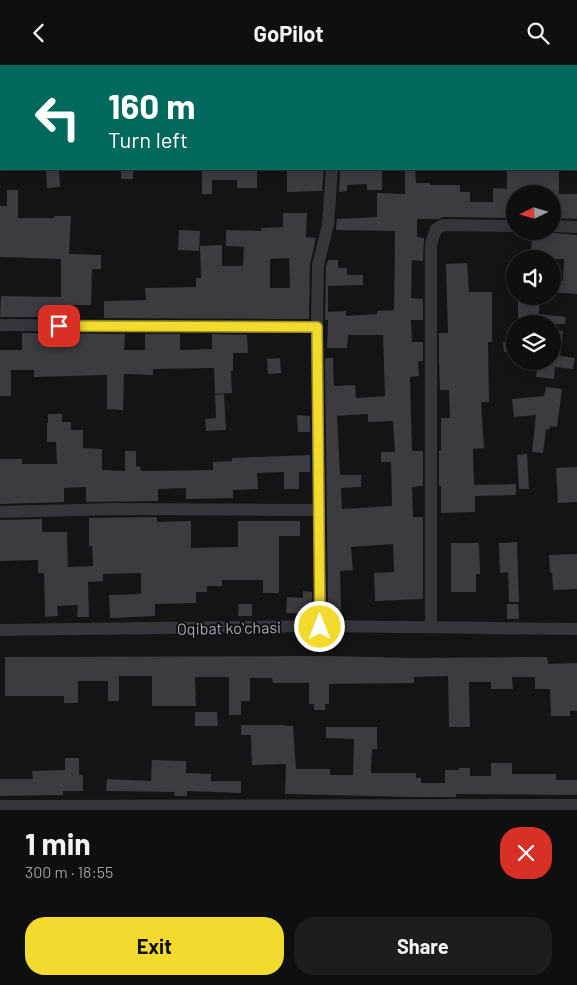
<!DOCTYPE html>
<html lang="en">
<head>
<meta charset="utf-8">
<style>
  body { margin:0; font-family:Barlow,sans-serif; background:#1d1d1e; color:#f1f3f6; height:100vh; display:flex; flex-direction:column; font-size:19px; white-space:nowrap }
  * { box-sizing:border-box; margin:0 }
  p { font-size:16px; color:#9b9c9f }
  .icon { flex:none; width:28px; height:28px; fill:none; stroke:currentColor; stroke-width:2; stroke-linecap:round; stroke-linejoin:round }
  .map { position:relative; height:745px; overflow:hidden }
  .sheet { display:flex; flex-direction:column; background:#0f0f10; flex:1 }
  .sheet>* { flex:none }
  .hud { position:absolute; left:0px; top:0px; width:578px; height:105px; box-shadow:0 2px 12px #0003,0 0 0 1px #2f2f30; background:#00695c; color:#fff; overflow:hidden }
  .needle { width:32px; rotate:265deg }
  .buttons { position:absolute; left:506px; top:120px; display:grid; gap:10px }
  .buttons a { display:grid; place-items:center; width:55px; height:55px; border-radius:50%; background:#0f0f10; box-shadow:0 2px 12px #0003,0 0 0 1px #2f2f30; font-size:25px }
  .pin { position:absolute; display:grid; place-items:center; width:42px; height:42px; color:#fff; margin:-21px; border-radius:10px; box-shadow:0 2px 8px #0006 }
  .me { position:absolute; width:55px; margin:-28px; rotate:0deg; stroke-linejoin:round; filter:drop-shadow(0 0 4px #0008) }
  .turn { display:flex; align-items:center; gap:18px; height:105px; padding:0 25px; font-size:22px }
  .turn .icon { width:65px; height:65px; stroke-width:2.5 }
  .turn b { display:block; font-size:35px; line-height:42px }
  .round { display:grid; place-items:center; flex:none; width:52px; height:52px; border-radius:20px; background:#1d1d1e }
  .headline { display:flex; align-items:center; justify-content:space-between; height:85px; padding:0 25px }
  h1 { font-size:30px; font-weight:700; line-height:38px }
  .primary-button { display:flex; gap:10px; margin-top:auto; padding:10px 25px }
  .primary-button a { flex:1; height:58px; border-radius:20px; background:#f3da2e; color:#111; font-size:20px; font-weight:700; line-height:58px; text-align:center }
  .primary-button a+a { background:#1d1d1e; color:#f1f3f6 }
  header { display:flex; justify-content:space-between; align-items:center; height:65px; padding:0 25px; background:#0f0f10; font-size:22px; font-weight:700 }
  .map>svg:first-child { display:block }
</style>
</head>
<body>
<header><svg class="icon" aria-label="back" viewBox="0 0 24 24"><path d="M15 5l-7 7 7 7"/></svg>GoPilot<svg class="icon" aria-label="search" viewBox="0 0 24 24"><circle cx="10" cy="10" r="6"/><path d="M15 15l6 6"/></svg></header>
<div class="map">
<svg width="577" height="745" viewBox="0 0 577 745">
  <rect width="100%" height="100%" fill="#141416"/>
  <path fill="#3b3b40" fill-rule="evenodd" d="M46 104H59L60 122 47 123Z
    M121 104H133V114H121Z
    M202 104H257V123H237V115H212V129H202Z
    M287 104H324L322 126 287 127Z
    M340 104H382V125H367V119L347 120V126L339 127Z
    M405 104H415L416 118H430V120H460V127H470V137H493V123L507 124V106H546V104H559V129H515L513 153 443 152 438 154H417V172L424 173 423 196 412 195 411 233 423 234V255H411L412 277H423V296H418L419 311 410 312V316L412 386H423V421L412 422 413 452H423V534L375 536 374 508 394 507 393 479 351 482 353 505 340 506 341 545 328 546 325 293H333L334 321 355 320 356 333 385 331 383 270H348L347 283H327L328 255H325L326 201 328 195H338V203H347V210H363V220L328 221V253V247L346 246V251L377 249V246L394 245 395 166 336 165V163L337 154 377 152V128L405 129ZM368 349V357L393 356 395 387H381V397H391L392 441 342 444 341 423 361 422V410H340L337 351Z
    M7 125H18V153H54V151H71L69 189 101 190V204H92L91 240H70V252H0L1 231 61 232V194L0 192V141H7Z
    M552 129H577V154L552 153Z
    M283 148H307L306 172 316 173 310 200 309 254 104 253V236L146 235 145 223 196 222V213H201L200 181 222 180V201H243L244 182 226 181V165L262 166 261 163 283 162ZM289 193 290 223H270V194Z
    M179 165 200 166 199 186 178 185Z
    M532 166 577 170V229L552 227V216H563L564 194H531Z
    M467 198 469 227H492V277H488L489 337H481L484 383 473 384 474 420 516 419V430L475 431V447L441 448V421H439V386H441V353H450L449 325H440L439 296V268H448L446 199Z
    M518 231H539V249L566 252 565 259H518Z
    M552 265 563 266 560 291 575 293 573 304 555 302 554 314 536 312 538 296H552Z
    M22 268 125 269 124 285H145V269H180V285L212 284V269L247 270 248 288H233V306H231L232 328 215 329 214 303 153 304V310L124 309 123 345 107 344V310L34 312V305H11V331H0V285H22Z
    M503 277H515V288L504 287Z
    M280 293 281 308 268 309 267 294Z
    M546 322 562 324 557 362 550 361 549 365 546 364 543 388 532 387 536 350 514 352 512 334 544 331Z
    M224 329 226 365 206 366 205 354 216 353 215 330Z
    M48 349H62V357H71V365H83V383L102 384V405L125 406V386H136V401L141 402 140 406 213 405V397L232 396V393L310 390V407H299V424H284V407L257 408 258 424 233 425V433L186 434V423L158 424V436L86 437V422L64 423V437L0 439V394H22V399H57L56 377H47V358H48Z
    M297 350 310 351V367H298Z
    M527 389 529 424H519L517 390Z
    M577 402V437L558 438 556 403Z
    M157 452V457L191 456V483L238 482V456H300V471H279V528H263V515H222V521H207V527H196V538L155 539V551L110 553 109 530 141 529V508L103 509V516L88 517 89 552H77L78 540 57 541 58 551 45 552 44 508H38V495L0 496V455L42 454V467H67L68 502 93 501 92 481H89V453Z
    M517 477 519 537H509L508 507 500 508 499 478Z
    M451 478H479L480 509H476V527H451Z
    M577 489V524L553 525 552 507 550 508 549 490Z
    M303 526 312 527V549L286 548 287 532 303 533Z
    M239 539H252V551H238Z
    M507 539H518L519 554H507Z
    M329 591 414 593 547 592 548 599 577 598V646H570V651H551L550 624H535V612H512L513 624H491V617H469L470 662H449L448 611 414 612V618L329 619V639H325V645H314V639H309V618H273L272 613H250V636H241V650H229V612H195L196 641H152V611H119V636H108V616H78V638H64V631H5V592Z
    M195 647H217L218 661H195Z
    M241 660H285V661H293L296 704H330V710H353L354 674 326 673V662H377V684H372L371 708H416V713H421V718H445V705H459V703H470V711H491V698H512V709H556V715H577V730L456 729V732H416L285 729 286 699 252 700 251 670H241Z
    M65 693H79V710H83V726H63V730L0 731V714H33L32 706 65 705Z
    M152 695 186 696V708L211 709V716H241V728L187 726V731H174L175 727 106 726 107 714 151 716Z"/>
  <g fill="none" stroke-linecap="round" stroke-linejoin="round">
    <path stroke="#35353b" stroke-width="12" d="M552 161 577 162
      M0 260 317 262
      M0 447 114 444 319 445
      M320 561 317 262 318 200 328 160 332 104
      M431 562V179L436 164 443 160 515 161
      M0 565 320 561 577 564
      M0 741 577 740"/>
  </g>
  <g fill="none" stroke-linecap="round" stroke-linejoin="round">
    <g stroke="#9e8e1e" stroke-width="12">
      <path id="route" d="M59 261 317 262 320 562"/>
    </g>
    <use href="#route" stroke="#f3da2e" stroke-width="9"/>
  </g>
  <g text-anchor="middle" stroke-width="4" stroke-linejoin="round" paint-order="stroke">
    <g font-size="16" fill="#a5a7b6" stroke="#0f0f11">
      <text transform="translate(229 563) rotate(-1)" y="6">Oqibat koʻchasi</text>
    </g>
  </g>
</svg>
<div class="buttons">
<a><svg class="needle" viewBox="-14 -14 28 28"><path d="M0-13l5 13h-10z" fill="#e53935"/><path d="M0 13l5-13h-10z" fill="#9b9c9f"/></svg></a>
<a><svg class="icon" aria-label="sound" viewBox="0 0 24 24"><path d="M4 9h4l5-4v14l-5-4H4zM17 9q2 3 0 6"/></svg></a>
<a><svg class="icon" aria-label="layers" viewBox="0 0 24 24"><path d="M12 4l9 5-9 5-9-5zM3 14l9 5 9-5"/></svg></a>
</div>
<div class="pin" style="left:59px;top:261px;background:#d93025"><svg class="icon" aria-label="arrive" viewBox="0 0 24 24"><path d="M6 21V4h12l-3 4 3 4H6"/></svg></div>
<svg class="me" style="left:320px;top:562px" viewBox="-20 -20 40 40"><circle r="17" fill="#f3da2e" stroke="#fff" stroke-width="3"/><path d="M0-11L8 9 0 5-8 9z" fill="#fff"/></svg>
<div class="hud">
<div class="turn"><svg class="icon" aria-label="left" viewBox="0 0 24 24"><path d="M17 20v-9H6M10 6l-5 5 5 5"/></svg><div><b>160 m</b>Turn left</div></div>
</div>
</div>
<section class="sheet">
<div class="headline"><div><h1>1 min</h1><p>300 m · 18:55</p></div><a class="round" style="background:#d93025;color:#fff"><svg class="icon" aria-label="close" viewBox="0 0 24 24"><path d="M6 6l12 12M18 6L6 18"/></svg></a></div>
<div class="primary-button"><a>Exit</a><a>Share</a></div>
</section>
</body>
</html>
